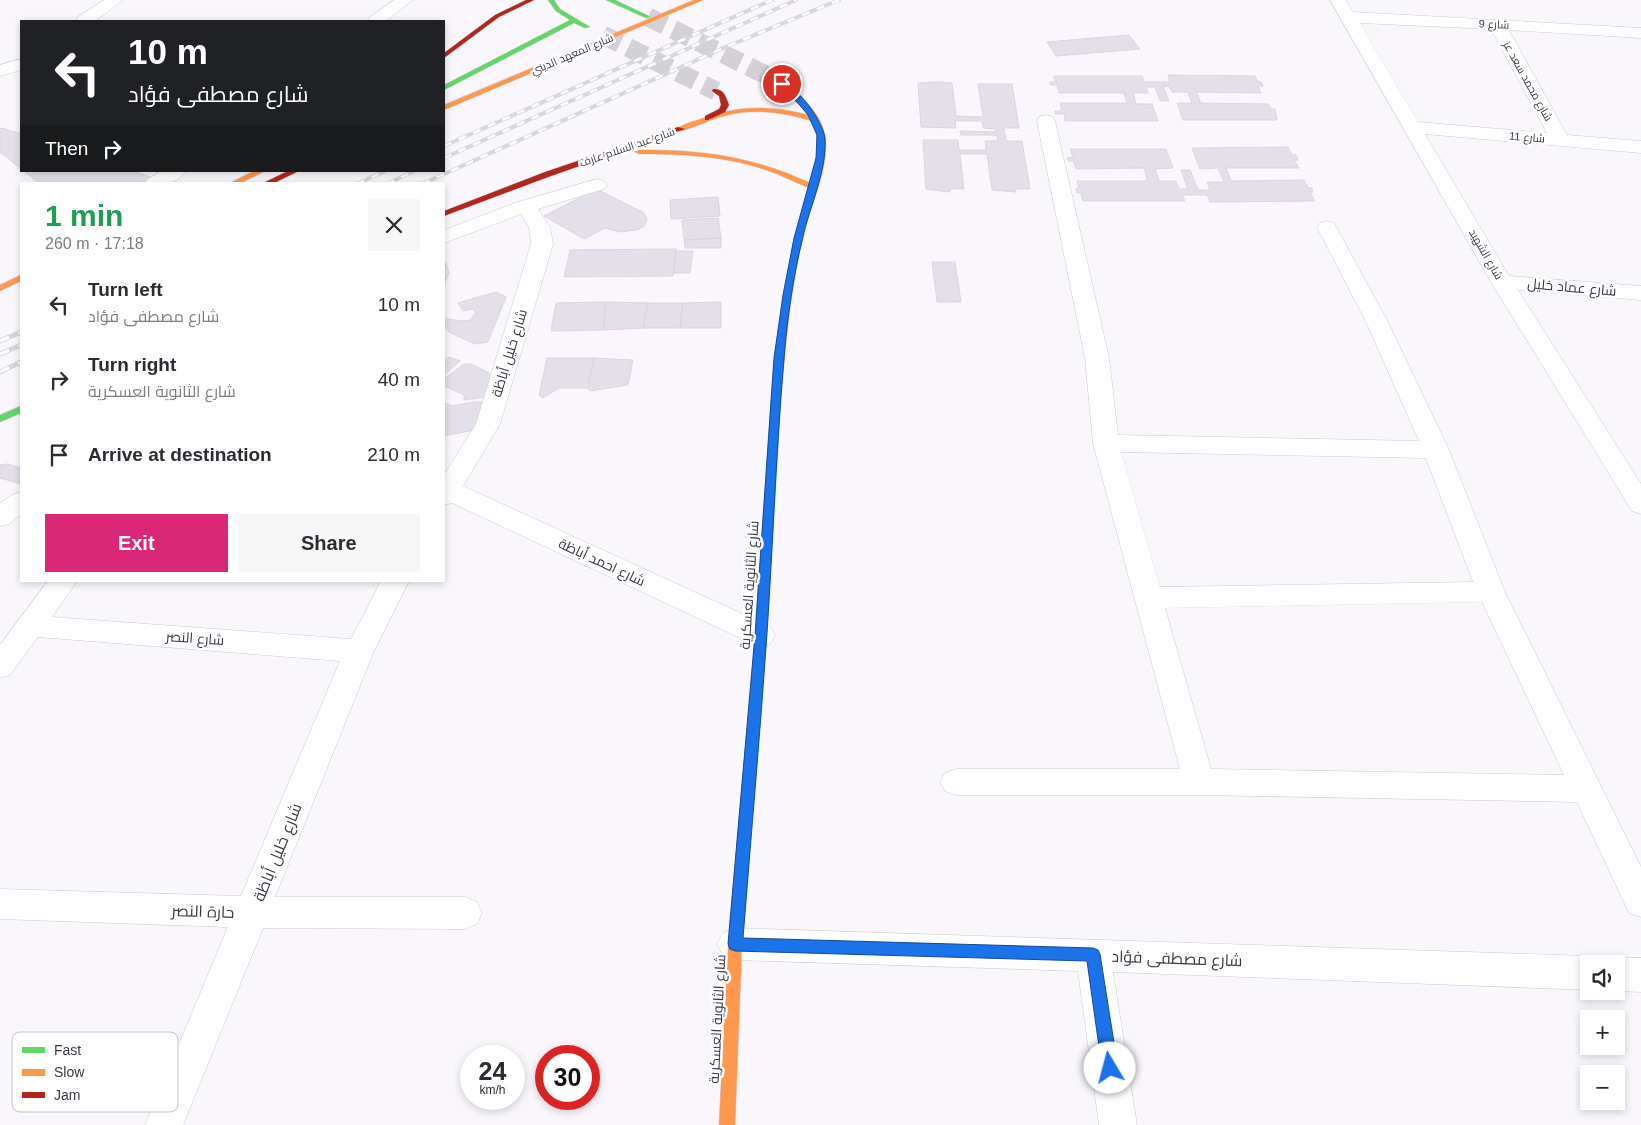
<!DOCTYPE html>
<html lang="en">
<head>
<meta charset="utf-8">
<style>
  body { margin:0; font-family:Helvetica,Cairo,sans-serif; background:#f7f7f7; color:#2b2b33; height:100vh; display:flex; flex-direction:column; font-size:19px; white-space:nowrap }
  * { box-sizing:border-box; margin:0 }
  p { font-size:16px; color:#7c7c81 }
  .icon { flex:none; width:28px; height:28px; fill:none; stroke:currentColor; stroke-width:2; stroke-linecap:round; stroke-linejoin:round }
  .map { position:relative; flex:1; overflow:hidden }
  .side { position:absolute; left:20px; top:182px; width:425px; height:400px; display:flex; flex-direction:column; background:#fff; border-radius:0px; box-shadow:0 2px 8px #0003 }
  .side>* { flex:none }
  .guide { position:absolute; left:20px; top:20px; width:425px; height:152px; border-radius:0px; box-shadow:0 2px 8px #0003; background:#202124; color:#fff; overflow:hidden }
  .controls { position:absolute; left:1580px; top:955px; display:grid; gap:10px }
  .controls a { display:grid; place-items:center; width:45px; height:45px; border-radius:0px; background:#fff; box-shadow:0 2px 8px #0003; font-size:25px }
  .speed { position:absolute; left:460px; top:1045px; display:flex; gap:10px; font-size:25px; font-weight:700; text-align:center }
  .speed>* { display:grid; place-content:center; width:65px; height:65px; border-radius:50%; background:#fff; box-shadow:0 2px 8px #0003; line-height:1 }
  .speed small { font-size:12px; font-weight:400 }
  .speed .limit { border:8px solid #d22; background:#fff; color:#111 }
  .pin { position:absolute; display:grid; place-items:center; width:42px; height:42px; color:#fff; margin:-21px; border:2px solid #fff; border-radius:50%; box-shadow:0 1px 5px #0007 }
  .me { position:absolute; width:55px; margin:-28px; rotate:352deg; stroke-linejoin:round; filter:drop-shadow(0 0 4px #0008) }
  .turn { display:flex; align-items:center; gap:18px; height:105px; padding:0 25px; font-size:22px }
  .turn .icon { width:65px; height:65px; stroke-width:2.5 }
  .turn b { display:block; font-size:35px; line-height:42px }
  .then { display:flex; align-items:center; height:48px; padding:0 25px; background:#0003; gap:10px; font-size:19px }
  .round { display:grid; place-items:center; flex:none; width:52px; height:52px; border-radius:0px; background:#f7f7f7 }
  .summary { display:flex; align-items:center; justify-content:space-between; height:85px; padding:0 25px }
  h1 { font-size:30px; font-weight:700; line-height:38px; color:#1e9e55 }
  .primary-button { display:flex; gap:10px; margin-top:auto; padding:10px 25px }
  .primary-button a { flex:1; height:58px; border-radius:0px; background:#db2777; color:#fff; font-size:20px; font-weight:700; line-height:58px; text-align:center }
  .primary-button a+a { background:#f7f7f7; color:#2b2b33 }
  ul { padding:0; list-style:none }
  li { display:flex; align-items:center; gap:15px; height:75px; padding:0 25px }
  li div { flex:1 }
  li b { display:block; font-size:19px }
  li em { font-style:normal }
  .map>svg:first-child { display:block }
</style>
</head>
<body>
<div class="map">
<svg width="1641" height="1125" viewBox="0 0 1641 1125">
  <rect width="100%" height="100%" fill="#f9f7fc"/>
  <path fill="#e4e0ea" stroke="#d9d6df" d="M1129 35 1140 49 1056 56 1047 42Z
    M1168 75 1255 76 1258 82H1261L1263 86H1258L1261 93 1196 92 1201 103 1268 104 1271 109H1275L1277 120H1183L1177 103H1192L1188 92H1172L1170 87 1163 86 1169 101H1160L1155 87H1146L1148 93H1133L1136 104H1152L1158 121H1065L1064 114H1055V111H1062L1060 103H1127L1124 93H1059L1057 85H1050V82H1055L1054 76H1142L1144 82H1170Z
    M940 82 952 83 956 116 983 117 978 84H1012L1019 128H1004L1006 141H1022L1030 189H1015L1016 192 992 190 987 154H960L964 189H950V192L926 189 923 140H958L959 150H986L985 141H998L997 135H961L960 131 996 132 995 129 983 128 982 121H955L956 128 921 127 918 83Z
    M2 128 21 134V169L0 152V129Z
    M1288 147 1292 155H1296L1298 160H1294L1299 168H1226L1231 181 1304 180 1308 188H1312L1313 192H1310L1315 201 1210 202 1207 195H1182L1185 201H1083L1081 193H1077L1076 188H1079L1077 181H1148L1144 168 1076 169 1074 161H1069L1067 158 1073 157 1070 149H1166L1173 168 1155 169 1159 181H1176L1179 189H1188L1181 170H1190L1198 190H1210L1207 182H1224L1218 168 1200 169 1192 148Z
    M24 171H134L153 178 139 184H40Z
    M597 189 644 213 647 219 644 227 636 230 620 232 605 228 584 239 544 216Z
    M718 197 720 216 671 219 670 200Z
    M718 218 721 238 684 240 682 220Z
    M721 238V248H685L684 240Z
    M676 249 673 276 564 277 570 250Z
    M676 251H693L690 273H674Z
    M932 262H955L961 302H937Z
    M444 263H446L449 273 444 285Z
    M496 292 506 297 488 342 475 344 451 333 444 327V318L461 321 470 320 476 313 473 309 463 311 458 303Z
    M606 302 648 303 643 328 603 330Z
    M606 302 603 330 551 331 556 303Z
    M721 302V328H680L683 303Z
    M648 303H683L680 328H643Z
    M449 357 460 361 444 375V360Z
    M547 358H594L588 388H559L543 398 539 395Z
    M594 358 633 360 628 385 590 391 588 388Z
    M464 364H471L489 373 490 378 485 397 464 400V395L444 386V379Z
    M473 402H482L486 407 480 429 444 436V403L452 406Z
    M7 464 21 468V484L0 478V465Z"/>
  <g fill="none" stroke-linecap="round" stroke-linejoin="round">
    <path stroke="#d3d0d7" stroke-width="19" stroke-dasharray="19 9" stroke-linecap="butt" d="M648 17 766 75
      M603 35 716 91"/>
    <g stroke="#cac7cf" stroke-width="1">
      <path id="street" d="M104 0H123L95 21H76L78 17Z
        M394 0H413L386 21H368L370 17Z
        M1330 0H1346L1353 12 1641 28V38L1509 30 1567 135 1641 141V153L1425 134 1509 276 1641 286V300L1518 290 1641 484V514L1632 511 1491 282ZM1360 23 1491 29 1547 133 1418 122Z
        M21 59V70L0 76V65Z
        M1046 115 1053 117 1055 121 1109 358 1118 435 1419 441 1366 322 1317 227 1320 223 1327 221 1334 223 1388 322 1449 450 1505 592 1641 867V917L1629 913 1577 802 1199 795H956L945 791 940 782 945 773 956 769H1180L1093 443 1085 358 1037 121 1039 117ZM1121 452 1426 458 1473 582 1160 587ZM1482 602 1564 775 1211 769 1165 608Z
        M161 171H186C176 186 160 184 144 184L147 180Z
        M597 179 604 181 607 185 604 189 538 209 550 227 553 244 500 424 463 486 771 627 775 635 771 643 761 646 751 643 452 503 444 505V475L476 424 531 244 529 227 521 214 444 243V230L518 202Z
        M21 492V514L9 524 0 526V503L12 495Z
        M48 581H77L52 617 351 639 381 581H409L374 651 275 897H465L477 902 482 913 477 924 465 929 263 928 183 1125H145L228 927 0 919V889L241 896 340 661 38 637 10 675 0 678V645Z
        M735 928 1589 956 1602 961 1603 964H1589V990L1113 972 1137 1125H1099L1078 971 735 960 723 955 717 944 723 933Z
        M1616 957 1641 958V992L1616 991V964H1603Z"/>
    </g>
    <g stroke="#d5d3d9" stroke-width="1">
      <path id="fast" d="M548 0H554L560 9 590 27 585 28 574 23 444 90V85L570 20 556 11Z
        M606 0H615L651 17 646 18Z
        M776 395 781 398 767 635 755 773 754 777 749 778 744 777 743 773 755 635 771 398Z
        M21 406V413L0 422V415Z"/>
    </g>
    <g stroke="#d5d3d9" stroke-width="1">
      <path id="slow" d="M694 0H703L444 110V105Z
        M763 73C770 73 775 78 780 81 799 94 821 111 825 136 830 168 809 208 802 239 791 291 785 345 781 398L776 401 771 398C777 326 788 257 809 188 794 182 781 175 766 170 725 156 682 154 639 154L635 152 639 150C700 149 755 157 810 183 816 163 822 140 812 121 785 113 756 108 728 115 712 118 697 127 681 131L677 129C683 124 691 122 698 120 736 105 770 105 809 115L789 95 763 77Z
        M254 171H265L239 184H228Z
        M21 275V281L0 291V285Z
        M749 768 754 769 755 773 742 944 735 1125H719L728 944 743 773 744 769Z"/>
    </g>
    <g stroke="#d5d3d9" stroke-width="1">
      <path id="jam" d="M526 0H534L499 17 444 58V53L495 15Z
        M713 89C724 88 726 97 729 105L725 112 708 120H705V116L719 109 721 105 719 96 712 91Z
        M678 127 685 129 551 176 444 216V211L545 172Z
        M288 171H299L272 184H261Z"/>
    </g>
    <use href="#street" fill="#fefeff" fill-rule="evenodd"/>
    <use href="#fast" fill="#63d668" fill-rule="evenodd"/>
    <use href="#slow" fill="#ff974d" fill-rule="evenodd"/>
    <use href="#jam" fill="#b3261e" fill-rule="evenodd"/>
    <g stroke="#d7d7d8" stroke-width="4">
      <path id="rail-far1" d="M444 146 772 0
        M444 158 796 0
        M357 184 385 171
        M387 184 414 171
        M422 184 728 46 839 0"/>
    </g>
    <g stroke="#d7d7d8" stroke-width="5">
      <path id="rail" d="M0 341 21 332
        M0 354 21 345
        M0 372 21 362"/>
    </g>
    <use href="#rail-far1" stroke="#fff" stroke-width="2.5" stroke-dasharray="8" stroke-linecap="butt"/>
    <use href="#rail" stroke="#fff" stroke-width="3" stroke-dasharray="10" stroke-linecap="butt"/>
  </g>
  <path fill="#1a73e8" stroke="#114b97" d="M779 83C796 82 823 122 825 138 827 171 810 205 803 237 793 277 787 319 784 359 776 450 773 542 767 633 760 735 751 836 743 938L1093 948 1098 950 1100 954 1118 1068 1115 1074 1110 1076 1104 1074 1102 1068 1087 961 735 951 730 949 728 944 755 635 774 358 783 295 794 238 816 158 817 135 808 115 793 97 779 86Z"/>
  <g text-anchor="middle" stroke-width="5" stroke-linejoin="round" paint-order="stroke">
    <g font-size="11" fill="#3a3543" stroke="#fff">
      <text transform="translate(1494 24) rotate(3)" y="4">شارع 9</text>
      <text transform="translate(572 54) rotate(-23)" y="4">شارع المعهد الديني</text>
      <text transform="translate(1528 81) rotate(61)" y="4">شارع محمد سعد عز</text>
      <text transform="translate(1527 137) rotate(5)" y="4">شارع 11</text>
      <text transform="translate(627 147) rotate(-19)" y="4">شارع عبد السلام عارف</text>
      <text transform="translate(1486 254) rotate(60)" y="4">شارع الشهيد</text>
    </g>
    <g font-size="14" fill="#3a3543" stroke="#fff">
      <text transform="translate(1572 287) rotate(5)" y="5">شارع عماد خليل</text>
      <text transform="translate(509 353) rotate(-73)" y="5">شارع خليل أباظة</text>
      <text transform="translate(602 562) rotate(25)" y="5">شارع احمد أباظة</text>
      <text transform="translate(749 585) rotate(-86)" y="5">شارع الثانوية العسكرية</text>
      <text transform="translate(195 638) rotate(4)" y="5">شارع النصر</text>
      <text transform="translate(717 1019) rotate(-87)" y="5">شارع الثانوية العسكرية</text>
    </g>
    <g font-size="16" fill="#3a3543" stroke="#fff">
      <text transform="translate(277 852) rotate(-68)" y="6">شارع خليل أباظة</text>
      <text transform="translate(203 911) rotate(2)" y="6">حارة النصر</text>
      <text transform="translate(1177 958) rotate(2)" y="6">شارع مصطفى فؤاد</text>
    </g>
  </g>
  <rect x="12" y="1032" width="166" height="80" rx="8" fill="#fff" stroke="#c4c2c7" stroke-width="1"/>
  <rect x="22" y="1047" width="23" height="6" fill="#63d668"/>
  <rect x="22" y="1069" width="23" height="7" fill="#ff974d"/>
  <rect x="22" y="1092" width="23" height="6" fill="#b3261e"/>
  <g font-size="14" fill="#3a3543">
    <text x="54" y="1055">Fast</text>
    <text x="54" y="1077">Slow</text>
    <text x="54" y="1100">Jam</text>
  </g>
</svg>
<div class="controls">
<a><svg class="icon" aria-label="sound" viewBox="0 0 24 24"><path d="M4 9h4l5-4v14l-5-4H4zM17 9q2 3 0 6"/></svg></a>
<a>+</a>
<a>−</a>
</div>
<div class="speed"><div>24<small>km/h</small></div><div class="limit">30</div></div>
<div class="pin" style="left:782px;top:84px;background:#d93025"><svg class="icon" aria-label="arrive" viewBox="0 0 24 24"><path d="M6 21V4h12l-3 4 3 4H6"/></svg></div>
<svg class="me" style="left:1110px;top:1068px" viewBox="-20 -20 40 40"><circle r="19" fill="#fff"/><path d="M0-13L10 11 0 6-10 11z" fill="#1a73e8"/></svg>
<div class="guide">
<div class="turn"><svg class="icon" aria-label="left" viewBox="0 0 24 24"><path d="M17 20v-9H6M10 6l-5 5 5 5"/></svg><div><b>10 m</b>شارع مصطفى فؤاد</div></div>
<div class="then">Then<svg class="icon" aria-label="right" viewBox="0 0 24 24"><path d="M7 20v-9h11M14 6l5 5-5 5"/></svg></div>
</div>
<section class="side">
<div class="summary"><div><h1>1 min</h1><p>260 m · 17:18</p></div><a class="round"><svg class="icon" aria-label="close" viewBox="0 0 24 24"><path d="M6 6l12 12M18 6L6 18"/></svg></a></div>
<ul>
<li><svg class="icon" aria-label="left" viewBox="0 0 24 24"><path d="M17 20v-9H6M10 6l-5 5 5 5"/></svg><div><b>Turn left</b><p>شارع مصطفى فؤاد</p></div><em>10 m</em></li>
<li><svg class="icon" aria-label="right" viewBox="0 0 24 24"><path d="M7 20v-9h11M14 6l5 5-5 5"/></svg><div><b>Turn right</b><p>شارع الثانوية العسكرية</p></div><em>40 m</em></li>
<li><svg class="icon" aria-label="arrive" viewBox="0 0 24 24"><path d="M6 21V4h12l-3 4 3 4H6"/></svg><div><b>Arrive at destination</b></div><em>210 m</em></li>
</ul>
<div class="primary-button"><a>Exit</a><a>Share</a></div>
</section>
</div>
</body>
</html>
